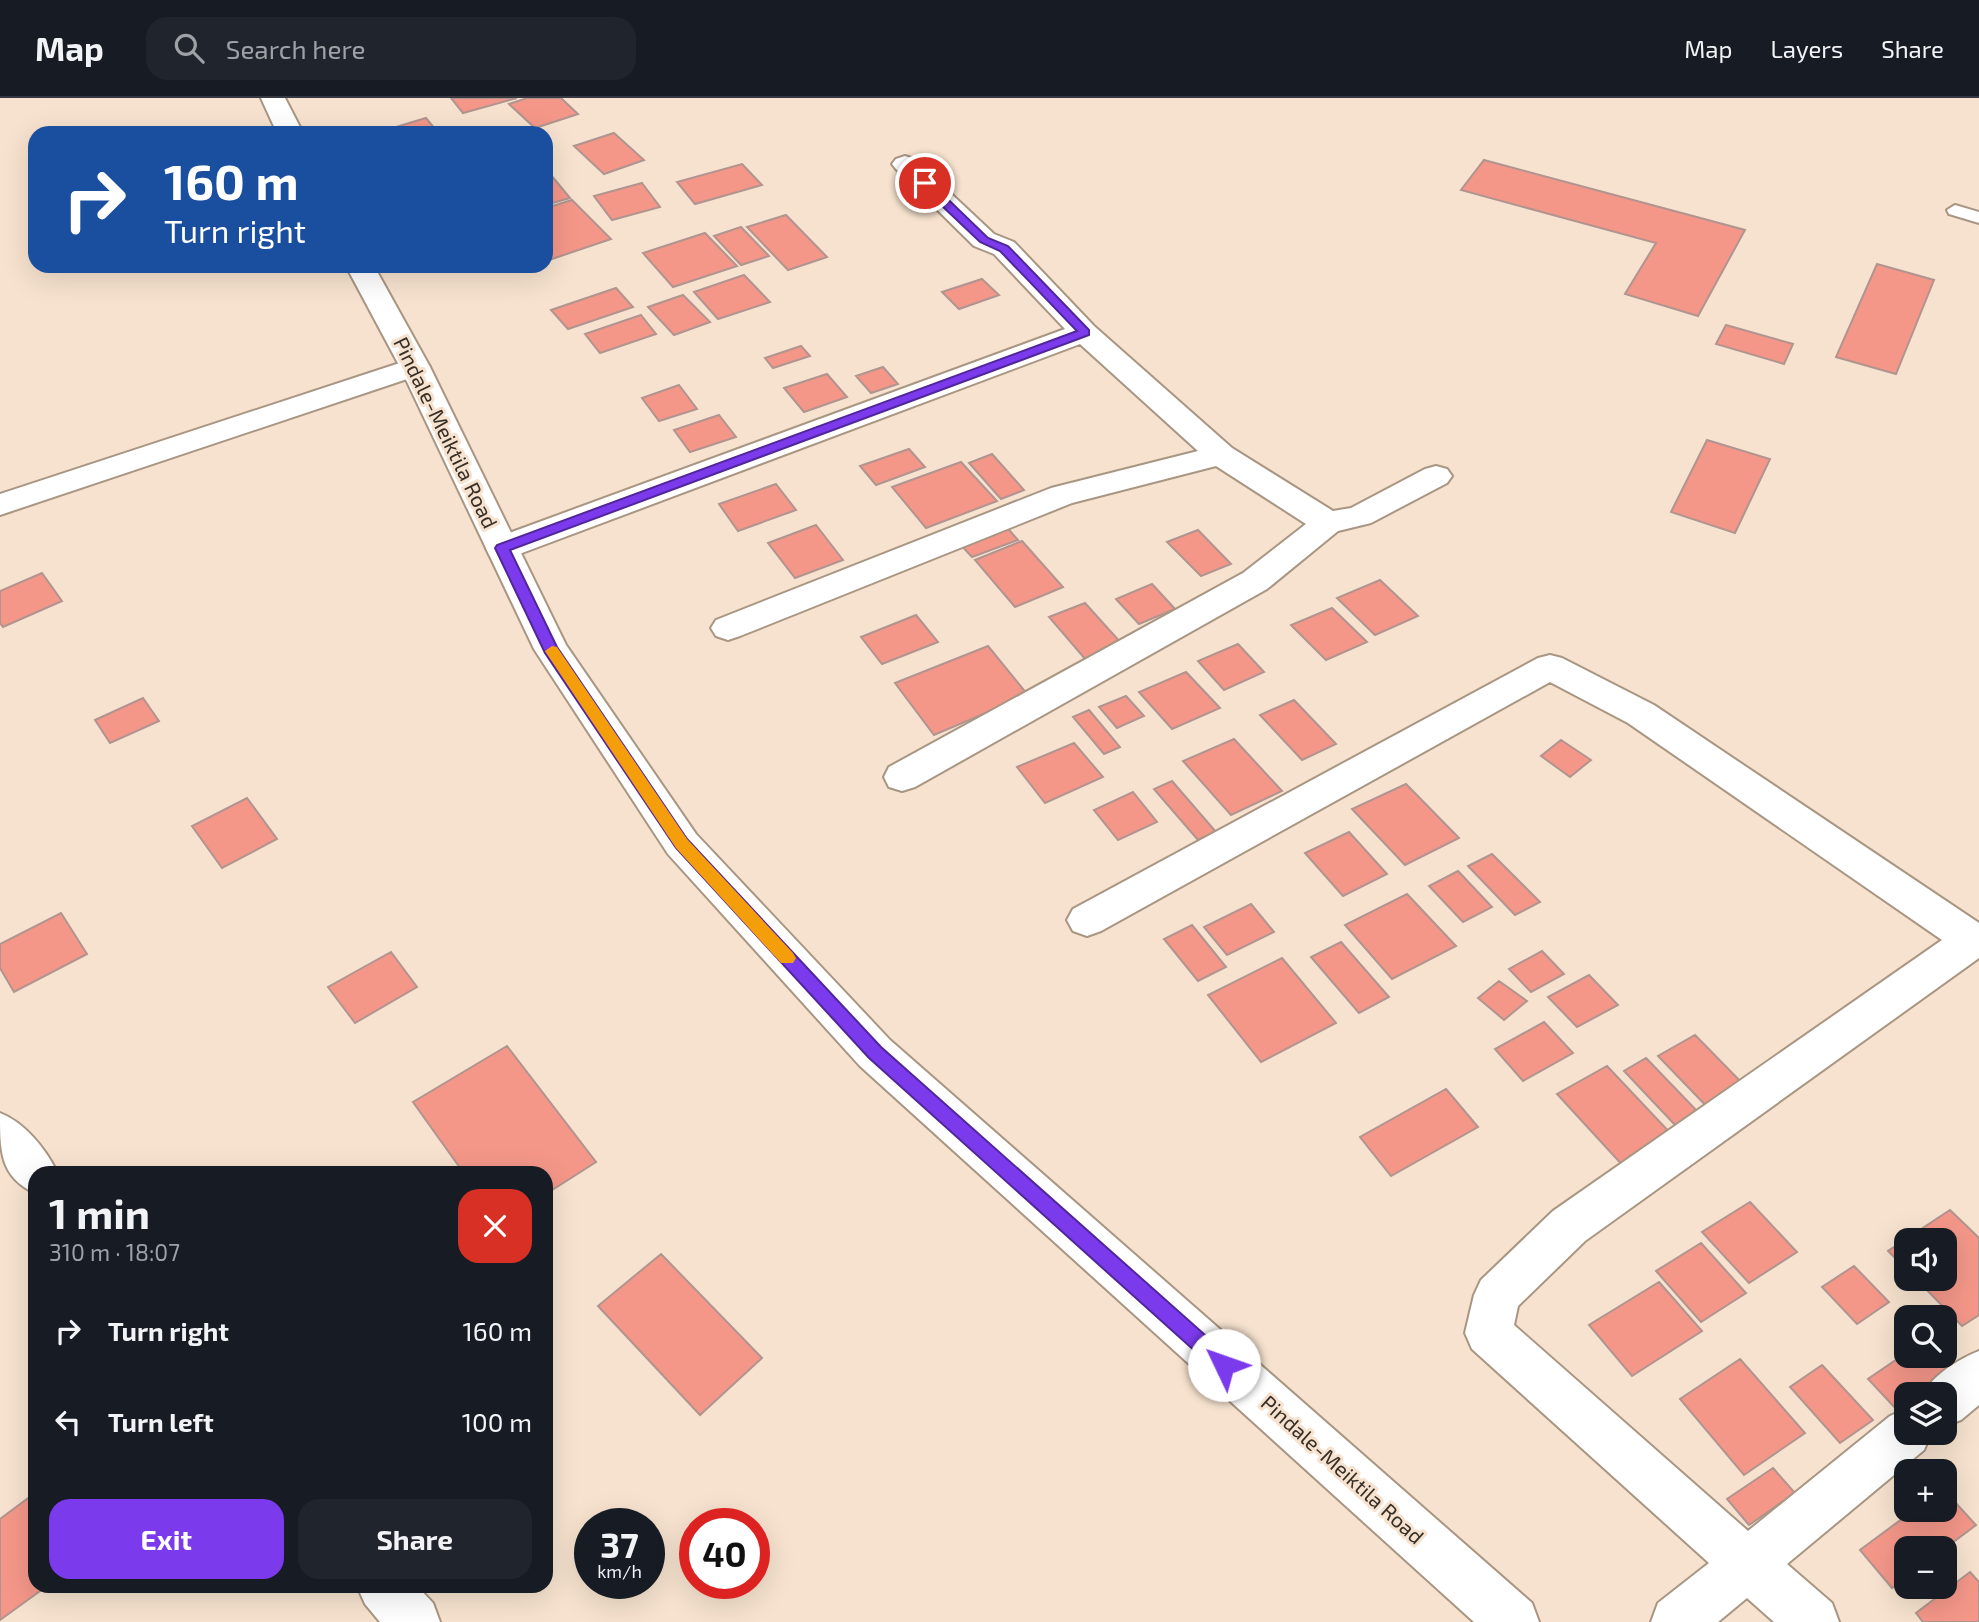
<!DOCTYPE html>
<html lang="en">
<head>
<meta charset="utf-8">
<style>
  body { margin:0; font-family:"Exo 2",sans-serif; background:#20242c; color:#f1f3f6; height:100vh; display:flex; flex-direction:column; font-size:26px; white-space:nowrap }
  * { box-sizing:border-box; margin:0 }
  p { font-size:23px; color:#9ea1a6 }
  .icon { flex:none; width:38px; height:38px; fill:none; stroke:currentColor; stroke-width:2; stroke-linecap:round; stroke-linejoin:round }
  .map { position:relative; flex:1; overflow:hidden }
  .drawer { position:absolute; left:28px; top:1068px; width:525px; height:427px; display:flex; flex-direction:column; background:#171b24; border-radius:21px; box-shadow:0 7px 28px #0002 }
  .drawer>* { flex:none }
  .guide { position:absolute; left:28px; top:28px; width:525px; height:147px; border-radius:21px; box-shadow:0 7px 28px #0002; background:#1a4fa0; color:#fff; overflow:hidden }
  .fabs { position:absolute; left:1894px; top:1130px; display:grid; gap:14px }
  .fabs a { display:grid; place-items:center; width:63px; height:63px; border-radius:14px; background:#171b24; box-shadow:0 7px 28px #0002; font-size:35px }
  .speed { position:absolute; left:574px; top:1410px; display:flex; gap:14px; font-size:35px; font-weight:700; text-align:center }
  .speed>* { display:grid; place-content:center; width:91px; height:91px; border-radius:50%; background:#171b24; box-shadow:0 7px 28px #0002; line-height:1 }
  .speed small { font-size:18px; font-weight:400 }
  .speed .limit { border:10px solid #d22; background:#fff; color:#111 }
  .pin { position:absolute; display:grid; place-items:center; width:60px; height:60px; color:#fff; margin:-30px; border:4px solid #fff; border-radius:50%; box-shadow:0 2px 7px #0007 }
  .me { position:absolute; width:77px; margin:-38px; rotate:312deg; stroke-linejoin:round; filter:drop-shadow(0 0 5px #0008) }
  .turn { display:flex; align-items:center; gap:24px; height:147px; padding:0 21px; font-size:32px }
  .turn .icon { width:91px; height:91px; stroke-width:2.5 }
  .turn b { display:block; font-size:49px; line-height:60px }
  .round { display:grid; place-items:center; flex:none; width:74px; height:74px; border-radius:21px; background:#20242c }
  .headline { display:flex; align-items:center; justify-content:space-between; height:119px; padding:0 21px }
  h1 { font-size:42px; font-weight:700; line-height:52px }
  .primary-button { display:flex; gap:14px; margin-top:auto; padding:14px 21px }
  .primary-button a { flex:1; height:80px; border-radius:21px; background:#7c3aed; color:#fff; font-size:28px; font-weight:700; line-height:80px; text-align:center }
  .primary-button a+a { background:#20242c; color:#f1f3f6 }
  ul { padding:0; list-style:none }
  li { display:flex; align-items:center; gap:21px; height:91px; padding:0 21px }
  li div { flex:1 }
  li b { display:block; font-size:26px }
  li em { font-style:normal }
  header { display:flex; align-items:center; gap:42px; box-sizing:border-box; height:98px; padding:0 35px; background:#171b24; border-bottom:2px solid #363941 }
  header strong { font-size:33px }
  nav { display:flex; gap:38px; margin-inline-start:auto; font-size:24px }
  .search { width:490px; height:63px; background:#20242c; display:flex; align-items:center; gap:18px; box-sizing:border-box; padding:0 24px; border-radius:21px; color:#9ea1a6; font-size:26px }
  .map>svg:first-child { display:block }
</style>
</head>
<body>
<header>
<strong>Map</strong>
<div class="search"><svg class="icon" aria-label="search" viewBox="0 0 24 24"><circle cx="10" cy="10" r="6"/><path d="M15 15l6 6"/></svg>Search here</div>
<nav><a>Map</a><a>Layers</a><a>Share</a></nav>
</header>
<div class="map">
<svg width="1979" height="1524" viewBox="0 0 1979 1524">
  <rect width="100%" height="100%" fill="#f6e2ce"/>
  <path fill="#f49789" stroke="#b1948f" stroke-width="2" d="M451 0H517L463 15Z
    M527 0H561L578 16 535 30 509 6Z
    M426 20 435 31 420 35H389L386 32Z
    M614 35 644 62 604 76 574 48Z
    M1484 62 1745 132 1698 218 1625 196 1656 145 1461 92Z
    M742 66 762 87 695 106 677 84Z
    M546 71 570 100 546 107Z
    M642 85 660 109 612 122 594 98Z
    M572 102 611 141 546 163V110Z
    M786 117 827 159 788 172 747 129Z
    M741 129 769 158 741 167 714 138Z
    M705 135 737 168 673 189 643 155Z
    M1877 166 1934 182 1896 276 1836 259Z
    M744 177 770 204 718 221 694 194Z
    M982 181 999 197 959 211 942 194Z
    M616 190 633 209 568 231 551 212Z
    M683 197 710 224 674 237 648 209Z
    M641 217 656 236 600 255 585 236Z
    M1726 227 1793 246 1784 266 1716 246Z
    M801 248 810 258 773 270 765 260Z
    M883 269 898 286 871 295 856 278Z
    M827 276 847 299 804 314 784 290Z
    M679 287 697 311 659 323 642 300Z
    M719 317 736 339 690 354 674 332Z
    M1707 342 1770 361 1735 435 1671 414Z
    M909 351 925 369 876 387 860 368Z
    M992 356 1024 392 1001 401 969 365Z
    M961 364 997 403 926 430 892 389Z
    M776 386 796 412 738 433 719 406Z
    M1003 425 1018 442 972 459 957 443Z
    M816 427 843 462 795 480 768 445Z
    M1198 432 1231 466 1201 478 1167 444Z
    M1022 443 1063 489 1015 509 975 462Z
    M42 475 62 503 3 529 0 525V493Z
    M1380 482 1418 518 1375 537 1337 500Z
    M1152 486 1175 511 1139 526 1116 501Z
    M1085 505 1123 547 1086 562 1049 519Z
    M1332 510 1367 544 1326 562 1291 527Z
    M916 517 938 544 882 566 861 539Z
    M1238 546 1264 574 1224 592 1198 563Z
    M988 548 1028 597 934 637 895 585Z
    M1186 574 1220 610 1172 631 1139 594Z
    M1126 598 1144 618 1117 630 1099 609Z
    M143 600 159 623 110 645 95 622Z
    M1294 602 1336 646 1302 662 1260 617Z
    M1089 612 1120 649 1104 656 1073 619Z
    M1234 641 1282 693 1231 717 1183 663Z
    M1561 642 1591 662 1570 679 1541 658Z
    M1074 645 1103 679 1045 705 1017 669Z
    M1172 683 1216 734 1198 742 1154 691Z
    M1406 686 1459 740 1405 767 1352 711Z
    M1133 694 1157 724 1118 742 1094 712Z
    M247 700 277 741 222 770 192 728Z
    M1349 734 1387 776 1343 798 1305 755Z
    M1492 756 1540 804 1515 817 1468 768Z
    M1458 773 1492 809 1463 824 1429 788Z
    M1407 796 1456 848 1392 881 1345 827Z
    M1251 806 1274 834 1227 857 1204 829Z
    M61 815 87 856 14 894 0 870V846Z
    M1192 827 1226 869 1198 883 1164 841Z
    M1341 844 1389 899 1359 915 1311 859Z
    M1542 853 1564 876 1531 894 1509 871Z
    M391 854 417 889 355 925 328 889Z
    M1282 860 1336 925 1261 964 1208 897Z
    M1589 877 1618 907 1577 929 1548 899Z
    M1499 883 1527 903 1504 922 1478 900Z
    M1544 924 1573 955 1523 983 1495 951Z
    M1695 937 1749 992 1712 1014 1658 958Z
    M507 948 596 1064 546 1096V1074H463L413 1004Z
    M1646 960 1699 1015 1676 1028 1624 973Z
    M1607 968 1675 1040 1625 1070 1557 996Z
    M1446 991 1478 1029 1391 1078 1360 1039Z
    M1750 1104 1797 1154 1749 1185 1702 1134Z
    M1950 1112 1979 1140V1217L1962 1228 1916 1181H1944V1143H1906V1171L1888 1153Z
    M1701 1145 1746 1195 1701 1224 1656 1173Z
    M661 1156 762 1260 700 1317 598 1208Z
    M1854 1168 1889 1204 1857 1226 1822 1189Z
    M1659 1184 1702 1233 1632 1278 1589 1227Z
    M1906 1255V1258H1938L1953 1273 1919 1297H1906V1306L1897 1312 1868 1281Z
    M1740 1261 1805 1335 1744 1377 1680 1301Z
    M1822 1267 1873 1322 1840 1345 1790 1289Z
    M1773 1370 1795 1395 1749 1427 1727 1401Z
    M1944 1392 1976 1427 1944 1451H1906V1479L1892 1490 1860 1452 1914 1412H1944Z
    M35 1395V1488H47L0 1522V1421Z
    M1970 1474 1979 1484V1524H1923L1916 1515Z"/>
  <g fill="none" stroke-linecap="round" stroke-linejoin="round">
    <g stroke="#a89683" stroke-width="4">
      <path id="lane" d="M1955 107 1979 114V125L1949 116 1947 112Z"/>
    </g>
    <g stroke="#a89683" stroke-width="4">
      <path id="street" d="M905 58 914 61 994 136 1014 144 1094 228 1232 350 1333 413 1351 410 1425 371 1436 368 1447 371 1452 378 1447 385 1371 425 1338 433 1267 491 915 689 902 693 889 689 884 679 889 669 1243 475 1306 426 1216 368 1072 405 740 538 728 542 716 538 711 530 716 522 1051 390 1198 353 1080 246 514 458 502 461 490 458 486 450 490 442 1065 231 994 156 974 148 896 71 892 66 896 61Z
        M415 260 425 263 430 269 425 275 0 417V396Z
        M1550 557 1562 560 1654 607 1979 825V860L1585 1143 1518 1208 1514 1227 1748 1433 1890 1318 1906 1311V1335H1931L1924 1352 1787 1466 1832 1505 1839 1524H1774L1747 1500 1718 1524H1651L1658 1505 1709 1465 1472 1251 1465 1235 1474 1197 1481 1182 1553 1113 1942 842 1628 625 1550 584 1101 833 1087 838 1073 833 1067 822 1073 811 1538 560Z
        M0 1015C24 1024 46 1051 57 1074H35V1095C0 1079 0 1053 0 1015Z
        M1979 1253V1307L1961 1322 1944 1328V1297H1923C1932 1277 1959 1261 1979 1253Z
        M357 1488H417L433 1505 440 1524H380L365 1506Z"/>
    </g>
    <g stroke="#a89683" stroke-width="4">
      <path id="secondary" d="M261 0H285L303 35H277Z
        M346 168H374L430 269 566 547 696 736 890 942 1532 1505 1539 1524H1474L860 968 668 756 534 551 400 269Z"/>
    </g>
    <use href="#lane" fill="#fff" fill-rule="evenodd"/>
    <use href="#street" fill="#fff" fill-rule="evenodd"/>
    <use href="#secondary" fill="#fff" fill-rule="evenodd"/>
  </g>
  <path fill="#7c3aed" stroke="#51269a" stroke-width="2" d="M921 83H929L988 140 1008 148 1089 232V237L510 452 557 549 687 741 881 949 1231 1260 1234 1267 1231 1273 1224 1276 1217 1273 869 960 676 750 545 555 495 450 497 447 1077 233 1000 153 980 144 921 88Z"/>
  <path fill="#f59e0b" d="M552 548 557 549 687 741 793 855 796 860 793 865H781L676 750 547 556 545 553Z"/>
  <g text-anchor="middle" stroke-width="6" stroke-linejoin="round" paint-order="stroke">
    <g font-size="21" fill="#372f27" stroke="#f6e2ce">
      <text transform="translate(445 335) rotate(64)" y="7">Pindale-Meiktila Road</text>
      <text transform="translate(1342 1372) rotate(42)" y="7">Pindale-Meiktila Road</text>
    </g>
  </g>
</svg>
<div class="fabs">
<a><svg class="icon" aria-label="sound" viewBox="0 0 24 24"><path d="M4 9h4l5-4v14l-5-4H4zM17 9q2 3 0 6"/></svg></a>
<a><svg class="icon" aria-label="search" viewBox="0 0 24 24"><circle cx="10" cy="10" r="6"/><path d="M15 15l6 6"/></svg></a>
<a><svg class="icon" aria-label="layers" viewBox="0 0 24 24"><path d="M12 4l9 5-9 5-9-5zM3 14l9 5 9-5"/></svg></a>
<a>+</a>
<a>−</a>
</div>
<div class="speed"><div>37<small>km/h</small></div><div class="limit">40</div></div>
<div class="pin" style="left:925px;top:85px;background:#d93025"><svg class="icon" aria-label="arrive" viewBox="0 0 24 24"><path d="M6 21V4h12l-3 4 3 4H6"/></svg></div>
<svg class="me" style="left:1224px;top:1267px" viewBox="-20 -20 40 40"><circle r="19" fill="#fff"/><path d="M0-13L10 11 0 6-10 11z" fill="#7c3aed"/></svg>
<div class="guide">
<div class="turn"><svg class="icon" aria-label="right" viewBox="0 0 24 24"><path d="M7 20v-9h11M14 6l5 5-5 5"/></svg><div><b>160 m</b>Turn right</div></div>
</div>
<section class="drawer">
<div class="headline"><div><h1>1 min</h1><p>310 m · 18:07</p></div><a class="round" style="background:#d93025;color:#fff"><svg class="icon" aria-label="close" viewBox="0 0 24 24"><path d="M6 6l12 12M18 6L6 18"/></svg></a></div>
<ul>
<li><svg class="icon" aria-label="right" viewBox="0 0 24 24"><path d="M7 20v-9h11M14 6l5 5-5 5"/></svg><div><b>Turn right</b></div><em>160 m</em></li>
<li><svg class="icon" aria-label="left" viewBox="0 0 24 24"><path d="M17 20v-9H6M10 6l-5 5 5 5"/></svg><div><b>Turn left</b></div><em>100 m</em></li>
</ul>
<div class="primary-button"><a>Exit</a><a>Share</a></div>
</section>
</div>
</body>
</html>
